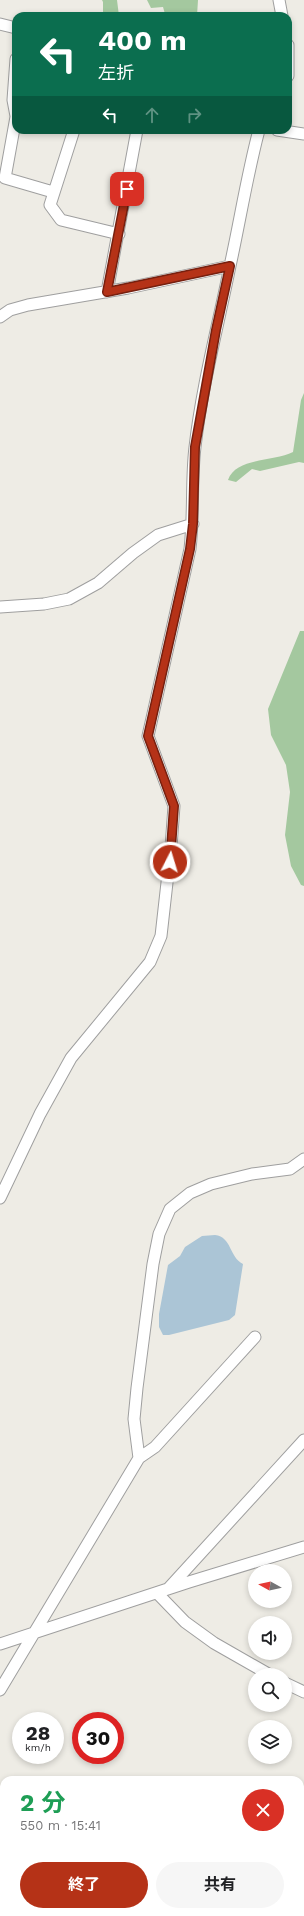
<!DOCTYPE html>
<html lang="ja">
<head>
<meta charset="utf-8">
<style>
  body { margin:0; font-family:"Work Sans","Noto Sans JP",sans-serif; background:#f6f6f6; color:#202124; height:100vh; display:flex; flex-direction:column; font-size:15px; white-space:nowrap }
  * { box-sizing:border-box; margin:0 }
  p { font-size:13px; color:#757577 }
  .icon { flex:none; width:22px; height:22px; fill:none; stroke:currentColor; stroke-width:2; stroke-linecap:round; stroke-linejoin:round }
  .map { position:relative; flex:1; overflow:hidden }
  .sheet { position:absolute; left:0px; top:1776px; width:304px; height:140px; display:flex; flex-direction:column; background:#fff; border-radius:12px 12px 0 0; box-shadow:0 2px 6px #0003 }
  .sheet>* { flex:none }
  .banner { position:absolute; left:12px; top:12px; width:280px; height:122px; border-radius:12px; box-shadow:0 2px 6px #0003; background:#0b6e4f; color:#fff; overflow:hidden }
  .needle { width:26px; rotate:278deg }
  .controls { position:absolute; left:248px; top:1564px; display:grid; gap:8px }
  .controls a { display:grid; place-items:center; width:44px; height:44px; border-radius:50%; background:#fff; box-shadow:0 2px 6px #0003; font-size:20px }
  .speed { position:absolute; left:12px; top:1712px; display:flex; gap:8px; font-size:20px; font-weight:700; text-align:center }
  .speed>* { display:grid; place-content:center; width:52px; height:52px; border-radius:50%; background:#fff; box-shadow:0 2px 6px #0003; line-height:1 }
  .speed small { font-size:10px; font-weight:400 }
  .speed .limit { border:6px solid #d22; background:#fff; color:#111 }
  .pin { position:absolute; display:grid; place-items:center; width:34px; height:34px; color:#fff; margin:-17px; border-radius:8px; box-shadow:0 2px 6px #0006 }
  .me { position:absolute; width:44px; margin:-22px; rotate:5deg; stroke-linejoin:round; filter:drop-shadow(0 0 3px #0008) }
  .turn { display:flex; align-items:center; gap:14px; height:84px; padding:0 20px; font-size:18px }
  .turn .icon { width:52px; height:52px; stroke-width:2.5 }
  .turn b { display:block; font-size:28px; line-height:34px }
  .lanes { display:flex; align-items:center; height:38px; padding:0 20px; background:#0003; justify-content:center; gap:20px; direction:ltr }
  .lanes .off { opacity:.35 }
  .round { display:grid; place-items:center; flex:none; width:42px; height:42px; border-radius:21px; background:#f6f6f6 }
  .head { display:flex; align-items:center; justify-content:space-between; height:68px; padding:0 20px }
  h1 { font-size:24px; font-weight:700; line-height:30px; color:#1e9e55 }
  .button { display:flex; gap:8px; margin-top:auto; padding:8px 20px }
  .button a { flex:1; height:46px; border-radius:24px; background:#b53217; color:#fff; font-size:16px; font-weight:700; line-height:46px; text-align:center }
  .button a+a { background:#f6f6f6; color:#202124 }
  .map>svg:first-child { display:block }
</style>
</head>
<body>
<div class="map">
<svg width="304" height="1916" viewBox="0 0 304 1916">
  <rect width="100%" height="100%" fill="#eeece5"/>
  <path fill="#a4c89f" d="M102 0H117L119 16H103V2Z
    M147 0H198L197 16H157L165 14 163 7 151 8Z
    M304 393V463L299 462 260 471 252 469 236 482 228 480C236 457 274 462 293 452L301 400Z
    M300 631H304V886L301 885 291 866 285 835 290 792 286 765 271 735 268 709Z"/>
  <path fill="#abc5d6" d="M215 1235C232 1237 229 1257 243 1264L235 1315 229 1320 169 1335H163L159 1327V1314L168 1265 180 1256 185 1247 202 1236Z"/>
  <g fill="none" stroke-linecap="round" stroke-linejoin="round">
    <g stroke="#9f9f9f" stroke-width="13">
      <path id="street" d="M279 0 282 16
        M0 24 16 28
        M288 45V76
        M16 59 13 100 16 116
        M16 117 5 178 53 192
        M74 130 50 205 61 220 119 234
        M277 130 304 134
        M107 292 137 130
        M0 317 10 310 28 305 128 288 230 266
        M0 607 44 604 69 599 98 583 133 553 158 535 193 524
        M0 1198 40 1114 71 1058 150 962 161 936 171 847 174 806 148 736 190 549C194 515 191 481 195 447 202 386 218 326 230 266 240 221 247 175 259 130
        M139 1458 155 1447 255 1337
        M168 1589 304 1440
        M157 1593 185 1622 214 1643 270 1675
        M0 1644 189 1582 304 1547
        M285 1683 304 1692
        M0 1690 139 1458 134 1419 137 1388 153 1264 159 1234 170 1209 190 1193 211 1184 252 1174 290 1169 304 1159
        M0 1849 4 1847
        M300 1908 304 1898"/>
    </g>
    <g stroke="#506911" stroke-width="17">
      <path id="secondary" d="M0 1807 4 1809
        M0 1876 4 1887
        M13 1912 14 1916
        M210 1912 219 1916"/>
    </g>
    <use href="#street" stroke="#fff" stroke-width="11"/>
    <use href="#secondary" stroke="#e7f2bf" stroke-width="15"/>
  </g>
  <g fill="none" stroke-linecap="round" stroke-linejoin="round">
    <g stroke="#76200f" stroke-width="10">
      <path id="route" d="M127 189 107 292 230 266 216 330 195 447 193 524 190 549 148 736 174 806 170 862"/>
    </g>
    <use href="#route" stroke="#b53217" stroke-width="7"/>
  </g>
</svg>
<div class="controls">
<a><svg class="needle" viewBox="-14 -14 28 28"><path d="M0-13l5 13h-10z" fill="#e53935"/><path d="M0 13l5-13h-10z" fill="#757577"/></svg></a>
<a><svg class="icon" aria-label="sound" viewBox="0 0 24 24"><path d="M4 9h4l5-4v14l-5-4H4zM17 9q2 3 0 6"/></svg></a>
<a><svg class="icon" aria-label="search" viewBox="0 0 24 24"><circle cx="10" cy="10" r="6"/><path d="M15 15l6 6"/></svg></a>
<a><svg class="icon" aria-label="layers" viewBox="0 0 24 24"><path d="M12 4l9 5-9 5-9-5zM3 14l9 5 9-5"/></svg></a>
</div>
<div class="speed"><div>28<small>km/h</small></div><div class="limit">30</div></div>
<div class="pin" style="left:127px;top:189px;background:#d93025"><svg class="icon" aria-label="arrive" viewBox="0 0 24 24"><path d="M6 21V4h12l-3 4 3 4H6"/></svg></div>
<svg class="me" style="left:170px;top:862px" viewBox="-20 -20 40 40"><circle r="17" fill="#b53217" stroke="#fff" stroke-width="3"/><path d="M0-11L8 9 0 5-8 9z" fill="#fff"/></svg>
<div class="banner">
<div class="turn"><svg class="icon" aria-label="left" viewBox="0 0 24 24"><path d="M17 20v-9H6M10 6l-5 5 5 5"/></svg><div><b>400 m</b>左折</div></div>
<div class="lanes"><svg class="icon" aria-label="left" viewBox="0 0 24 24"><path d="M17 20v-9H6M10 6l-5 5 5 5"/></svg><svg class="icon off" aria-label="ahead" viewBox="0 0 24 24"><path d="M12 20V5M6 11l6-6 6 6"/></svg><svg class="icon off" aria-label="right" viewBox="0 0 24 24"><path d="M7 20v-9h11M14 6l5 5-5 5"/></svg></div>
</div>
<section class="sheet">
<div class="head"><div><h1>2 分</h1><p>550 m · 15:41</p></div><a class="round" style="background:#d93025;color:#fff"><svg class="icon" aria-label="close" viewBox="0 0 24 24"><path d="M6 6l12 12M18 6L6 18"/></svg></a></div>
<div class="button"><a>終了</a><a>共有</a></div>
</section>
</div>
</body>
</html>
